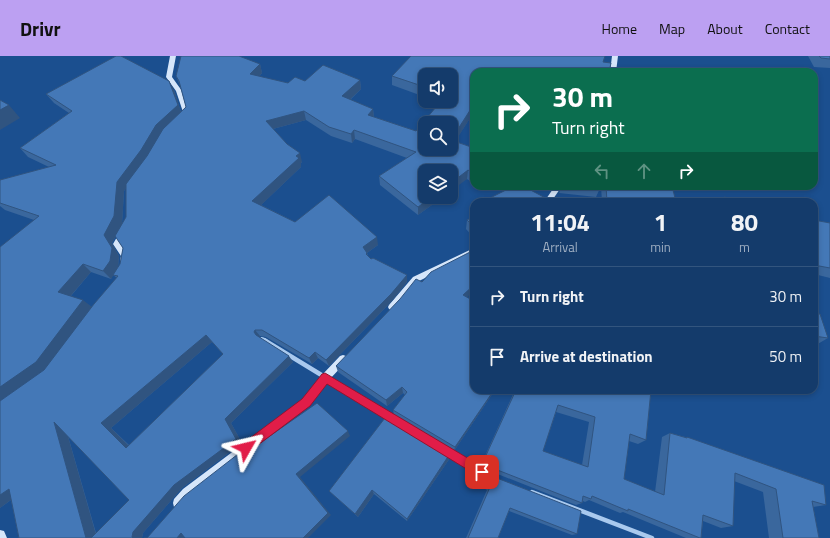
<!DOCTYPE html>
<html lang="en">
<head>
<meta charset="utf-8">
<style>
  body { margin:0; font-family:"Titillium Web",sans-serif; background:#1d4271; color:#f1f3f6; height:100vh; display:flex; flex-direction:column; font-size:15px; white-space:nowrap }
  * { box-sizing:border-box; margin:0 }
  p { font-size:13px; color:#9dadc1 }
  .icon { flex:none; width:22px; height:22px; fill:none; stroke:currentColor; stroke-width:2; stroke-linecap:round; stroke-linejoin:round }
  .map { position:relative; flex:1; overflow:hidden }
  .side { position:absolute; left:470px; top:142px; width:348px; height:196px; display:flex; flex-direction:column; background:#143b6b; border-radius:12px; box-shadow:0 2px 6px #0003,0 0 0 1px #33557e }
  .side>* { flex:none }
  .banner { position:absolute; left:470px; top:12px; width:348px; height:122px; border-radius:12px; box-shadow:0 2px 6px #0003,0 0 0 1px #33557e; background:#0b6e4f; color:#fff; overflow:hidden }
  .tools { position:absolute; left:418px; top:12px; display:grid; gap:8px }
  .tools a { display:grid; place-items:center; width:40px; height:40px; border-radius:8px; background:#143b6b; box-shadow:0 2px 6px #0003,0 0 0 1px #33557e; font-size:20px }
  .pin { position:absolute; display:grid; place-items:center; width:34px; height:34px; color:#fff; margin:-17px; border-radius:8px; box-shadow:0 2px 6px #0006 }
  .me { position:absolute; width:44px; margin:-22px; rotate:53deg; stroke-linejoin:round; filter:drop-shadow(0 0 3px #0008) }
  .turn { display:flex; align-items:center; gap:14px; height:84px; padding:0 16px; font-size:18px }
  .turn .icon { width:52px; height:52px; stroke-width:2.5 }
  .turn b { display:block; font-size:28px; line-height:34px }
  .lanes { display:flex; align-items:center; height:38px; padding:0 16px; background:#0003; justify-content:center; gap:20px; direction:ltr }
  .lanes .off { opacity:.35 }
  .eta { display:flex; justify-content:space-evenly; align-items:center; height:68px; text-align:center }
  .eta b { font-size:24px; font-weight:700; line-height:28px }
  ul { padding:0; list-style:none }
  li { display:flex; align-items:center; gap:12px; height:60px; padding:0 16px; border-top:1px solid #33557e }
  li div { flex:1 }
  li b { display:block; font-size:15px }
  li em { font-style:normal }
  header { display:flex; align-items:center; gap:24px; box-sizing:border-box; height:56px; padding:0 20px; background:#bca0f2; color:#111 }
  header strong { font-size:19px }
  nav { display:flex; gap:22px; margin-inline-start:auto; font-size:14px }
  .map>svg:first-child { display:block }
</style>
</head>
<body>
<header>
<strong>Drivr</strong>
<nav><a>Home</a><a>Map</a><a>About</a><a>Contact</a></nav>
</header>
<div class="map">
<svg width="830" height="482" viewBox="0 0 830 482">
  <rect width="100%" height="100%" fill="#1b4f8f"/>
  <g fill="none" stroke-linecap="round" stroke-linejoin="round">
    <path stroke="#a9c9ee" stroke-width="4" d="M262 283 266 285"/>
    <path stroke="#a9c9ee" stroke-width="4.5" d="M264 284 392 362
      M447 395 485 417
      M532 436 652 482"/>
    <path fill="#d6e6fa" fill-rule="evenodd" d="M170 0H176L172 21 182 35 190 59 185 63 182 61 184 59 176 35 166 21Z
      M612 0H618L616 16H610Z
      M555 130H562L551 146H544Z
      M124 173 128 176 121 188 129 200 127 207H121L120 205 121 200 113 188 121 174Z
      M474 192V198L419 225 395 253 392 255 389 253 388 251 389 249 413 221Z
      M343 299 346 300 347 303 346 306 328 325 309 349 191 441 182 451 178 452 174 451 173 447 174 443 183 433 303 343 322 319 340 300Z
      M0 474 4 475 7 482H0Z"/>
  </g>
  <path fill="#3a679d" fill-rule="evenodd" d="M808 0H830V12L814 11Z
    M260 8 262 17 259 21 288 27 305 25 360 24 361 33 350 44 373 53 374 61 416 75 440 46 437 45H451V19H425V41L392 29V20L474 16V56L455 85 474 92V126L470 125 467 123 425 141H443L418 159 380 129 379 120 407 102 355 83 352 87 331 80 306 64 273 73 302 106 301 107V111L261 149 295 166 378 189 367 197 368 200 371 203 407 226 392 245 329 310 318 302 312 308 266 281 260 280 259 282 293 306 231 367 242 387 182 432 143 477 142 482H19L11 444 0 452V345L34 164 5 154 0 150V124L49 111 28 101 20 92 69 57 54 47 46 38 174 34 181 56 186 51 180 30 176 20ZM126 132V161L122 168 124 135ZM116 180 123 192 120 208 118 212 119 200 112 187ZM91 216 111 223 113 219 117 222 92 251 71 240ZM212 286 223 298 129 389 111 372ZM68 380 129 444 96 477Z
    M506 130H553L549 135Z
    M562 130H601L596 141 559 137Z
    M601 130H672L676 146H602Z
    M724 141 751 146H720Z
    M474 160V182L466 173 467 164Z
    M814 164 830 167V222L814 218Z
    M422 226 467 241 495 334 454 395 394 359 393 354 405 339 403 337 387 350 338 316 336 310Z
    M814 257 828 282 816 289 814 288Z
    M515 334H651L646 384 638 388 629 385 624 423 655 436 662 381 670 377 685 381H687L826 449 813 451 819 482H769L763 436 734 425 733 470 721 472 703 465 701 482H686L623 456 620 457 589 444 585 446 583 445 582 447 576 449 480 411ZM556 356 589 366 582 409 543 395Z
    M450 402 407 465 374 438 358 461 329 435Z
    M479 415 577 478 572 479 509 455 498 482H466L487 434 473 426Z"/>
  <path fill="#305480" d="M260 8 262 17 253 28 250 18Z
    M360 24 361 33 343 50 342 40Z
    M169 25 174 34 182 59 147 103 124 135 122 169 112 187 119 200 118 212 111 223 103 215 104 179 117 126Z
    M474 48V56L451 92V84Z
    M9 49 20 62 0 74V54Z
    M373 53 374 62 368 59Z
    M304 55 306 64 269 74 266 65Z
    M354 74 355 83 352 87 351 78Z
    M300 97 302 106 301 107V111L256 154 252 145 296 100Z
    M468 114 467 123 451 135V127Z
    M432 141H443L418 159V151Z
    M377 181 378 189 364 199 363 191Z
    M83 208 91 216 68 243 58 236Z
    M407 219V226L392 245 329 310 326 304Z
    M474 229V235L461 247 463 239Z
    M83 244 92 251 47 312 0 345V331Z
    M255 274 260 280 259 283 254 276Z
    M206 279 212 286 111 372 135 396 126 392 101 367Z
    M315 296 318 302 312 308 309 302Z
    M289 300 293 306 231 367 242 387 182 432 143 477 142 482H133L132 481 133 476 225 363Z
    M402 331 403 337 387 350 386 344Z
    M494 334H495L454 395 455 391Z
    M54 366 65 370 97 482H86Z
    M348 375 350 380 300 421 331 459 308 482H303L296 418Z
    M451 396 450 402 407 465V463Z
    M9 433 23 435 0 452V439Z
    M372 434 374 438 358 461 355 458Z
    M181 477 186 482H177Z"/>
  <path fill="#4478b7" stroke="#305480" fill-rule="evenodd" d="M116 0H121L169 25 178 49 156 69 141 94 117 126 114 160 104 179 112 192 110 205 103 215 83 208 58 236 83 244 36 306 0 331V191L39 160 0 147V124L56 109 20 92 72 55 46 38Z
    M181 0H239L260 8 250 18 288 27 295 21 305 25 323 9 360 24 342 40 373 53 368 59 416 75 441 45H451V19H425V31L392 20 411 0H605L603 6 611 7 609 16H474V48L451 84V67H425V93H451V84L474 92V117L471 116 468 114 451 127V115H425V141H432L418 151 379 120 416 96 354 74 351 78 329 71 304 55 266 65 287 88 300 97 296 100 299 102 252 145 295 166 329 139 377 181 363 191 367 197 366 198 371 203 373 202 407 219 391 238 326 304 315 296 309 302 262 274H255L254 276 256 279 289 300 225 363 236 383 174 429 133 476 132 481 133 482H91L129 444 54 366 86 482H19L9 433 0 439V345L44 314 94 248 118 220 113 219 120 208 123 192 115 180 126 161V128L147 100 163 73 186 51 179 25 176 20ZM206 279 223 298 126 392 101 367Z
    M819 0H830V3L821 2Z
    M0 44 9 49 0 54Z
    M514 130H523L553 146H482Z
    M579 130H601L600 133Z
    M606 130H672L676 146H607Z
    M724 141 751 146H725Z
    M474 160V171L467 164Z
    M814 164 830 167V212L814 209Z
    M474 194V229L463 239 474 245V334H494L455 391 393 354 407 336 402 331 386 344 336 310 400 243 416 223 422 226 431 216Z
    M814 257 820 258 828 282 814 280Z
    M516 334H651L646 384 630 378 624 423 664 439 670 377 687 382V381L824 429 826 449 812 445 819 482H783L776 433 735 417 733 470 703 459 701 482H700L628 453V455L592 440 591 443 583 440 582 447 482 408ZM558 349 595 361 588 411 543 395Z
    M317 347 348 375 296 418 328 457 303 482H185L181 477 177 482H144H147L184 440 242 395 244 398Z
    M388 358 451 396 407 463 372 434 355 458 329 435Z
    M479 415 581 455 577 478 510 452 498 482H468L490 431 475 423Z"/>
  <path fill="#e11d48" stroke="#92132f" d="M325 317 486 413 488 416 486 420 482 422 478 420 327 328 310 350 250 395 246 397 242 395 241 392 242 388 302 343 322 318Z"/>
</svg>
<div class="tools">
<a><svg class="icon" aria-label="sound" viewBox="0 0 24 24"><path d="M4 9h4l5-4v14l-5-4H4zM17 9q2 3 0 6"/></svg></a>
<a><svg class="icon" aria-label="search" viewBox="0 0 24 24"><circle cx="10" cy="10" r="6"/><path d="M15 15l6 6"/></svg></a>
<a><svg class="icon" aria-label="layers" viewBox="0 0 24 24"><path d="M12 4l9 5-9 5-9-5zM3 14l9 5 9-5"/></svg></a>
</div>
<div class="pin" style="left:482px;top:416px;background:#d93025"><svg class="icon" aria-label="arrive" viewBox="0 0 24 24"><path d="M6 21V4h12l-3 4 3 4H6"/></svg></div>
<svg class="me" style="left:246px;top:392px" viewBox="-20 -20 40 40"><path d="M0-17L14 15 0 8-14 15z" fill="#e11d48" stroke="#fff" stroke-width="4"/></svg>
<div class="banner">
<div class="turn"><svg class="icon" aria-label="right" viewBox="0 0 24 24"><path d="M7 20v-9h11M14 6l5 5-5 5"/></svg><div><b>30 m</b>Turn right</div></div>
<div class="lanes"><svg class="icon off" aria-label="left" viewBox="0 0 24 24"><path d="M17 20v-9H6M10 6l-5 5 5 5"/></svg><svg class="icon off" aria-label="ahead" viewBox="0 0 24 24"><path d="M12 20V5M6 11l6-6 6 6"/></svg><svg class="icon" aria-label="right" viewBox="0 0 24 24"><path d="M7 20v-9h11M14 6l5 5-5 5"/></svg></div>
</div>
<section class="side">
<div class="eta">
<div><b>11:04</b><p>Arrival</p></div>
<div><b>1</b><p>min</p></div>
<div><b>80</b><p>m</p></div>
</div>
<ul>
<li><svg class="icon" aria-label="right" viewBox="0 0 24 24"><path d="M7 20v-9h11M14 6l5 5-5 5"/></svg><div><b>Turn right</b></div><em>30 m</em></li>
<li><svg class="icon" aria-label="arrive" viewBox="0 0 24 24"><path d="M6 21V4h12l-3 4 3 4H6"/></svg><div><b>Arrive at destination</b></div><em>50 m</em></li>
</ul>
</section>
</div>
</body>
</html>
